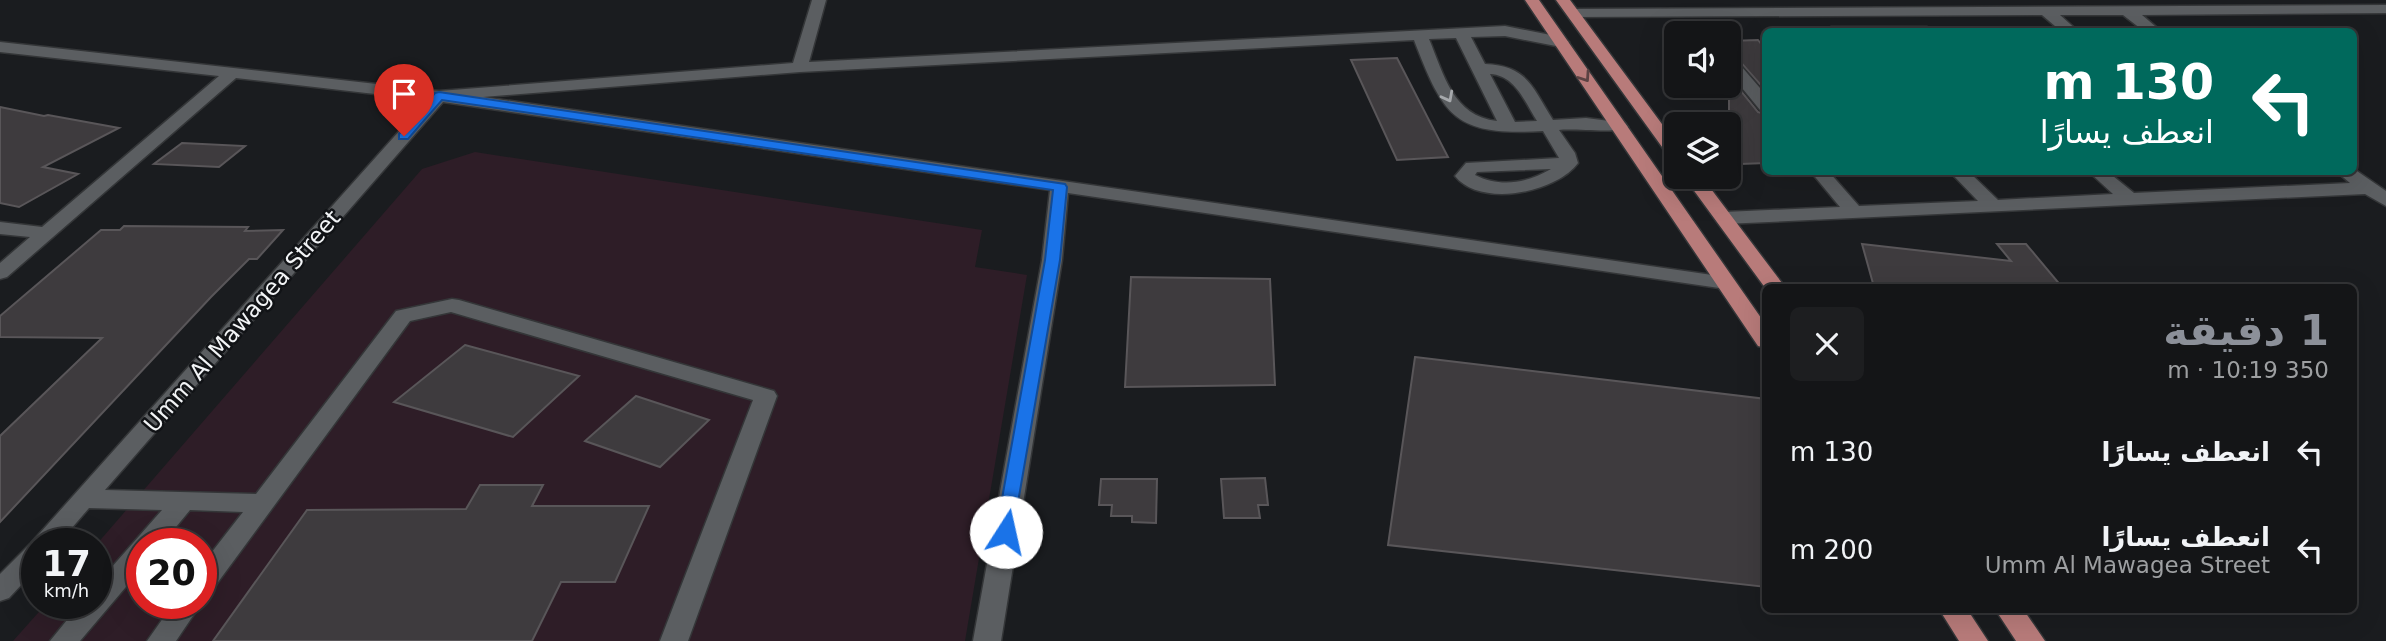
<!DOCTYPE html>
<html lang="ar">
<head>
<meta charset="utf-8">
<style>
  body { margin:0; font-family:"DejaVu Sans",Cairo,sans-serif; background:#1d1e20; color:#f1f3f6; direction:rtl; height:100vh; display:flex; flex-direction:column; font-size:26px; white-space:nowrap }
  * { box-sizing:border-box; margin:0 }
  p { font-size:23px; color:#9d9fa1 }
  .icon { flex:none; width:38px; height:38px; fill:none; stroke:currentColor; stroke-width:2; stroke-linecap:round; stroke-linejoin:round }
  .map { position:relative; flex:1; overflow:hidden; direction:ltr }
  .drawer { position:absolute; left:1762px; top:284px; width:595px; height:329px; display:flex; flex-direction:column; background:#141517; border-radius:10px; box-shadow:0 7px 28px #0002,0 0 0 2px #333436; direction:rtl }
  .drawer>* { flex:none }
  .banner { position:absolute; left:1762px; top:28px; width:595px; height:147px; border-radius:10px; box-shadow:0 7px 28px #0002,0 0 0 2px #333436; direction:rtl; background:#00695c; color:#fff; overflow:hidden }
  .buttons { position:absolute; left:1664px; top:21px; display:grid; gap:14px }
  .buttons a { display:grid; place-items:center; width:77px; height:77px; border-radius:10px; background:#141517; box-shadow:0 7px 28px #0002,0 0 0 2px #333436; font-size:35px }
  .speed { position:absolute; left:21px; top:528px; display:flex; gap:14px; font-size:35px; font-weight:700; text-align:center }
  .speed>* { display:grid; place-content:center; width:91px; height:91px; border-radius:50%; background:#141517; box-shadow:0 7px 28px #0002,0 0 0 2px #333436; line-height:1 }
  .speed small { font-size:18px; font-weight:400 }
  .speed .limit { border:10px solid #d22; background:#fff; color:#111 }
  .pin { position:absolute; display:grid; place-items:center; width:60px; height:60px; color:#fff; margin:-72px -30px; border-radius:50% 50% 50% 0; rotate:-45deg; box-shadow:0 0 7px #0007 }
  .pin .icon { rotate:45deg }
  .me { position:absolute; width:77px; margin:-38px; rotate:10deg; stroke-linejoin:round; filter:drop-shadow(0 0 5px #0008) }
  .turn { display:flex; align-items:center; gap:24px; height:147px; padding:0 28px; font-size:32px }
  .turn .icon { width:91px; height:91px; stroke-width:2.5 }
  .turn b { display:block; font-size:49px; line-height:60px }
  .round { display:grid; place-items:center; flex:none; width:74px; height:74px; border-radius:10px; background:#1d1e20 }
  .head { display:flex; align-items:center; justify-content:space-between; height:119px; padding:0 28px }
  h1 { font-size:42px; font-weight:600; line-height:52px; color:#8c9099 }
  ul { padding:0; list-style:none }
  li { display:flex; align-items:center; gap:21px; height:98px; padding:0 28px }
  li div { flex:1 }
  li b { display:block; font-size:26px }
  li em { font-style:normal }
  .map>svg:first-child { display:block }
</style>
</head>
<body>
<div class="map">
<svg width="2386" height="641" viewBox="0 0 2386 641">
  <rect width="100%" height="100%" fill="#1a1c1f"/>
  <path fill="#2e1d27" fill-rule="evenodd" d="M475 152 982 230 975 267 1027 275 965 641H13L46 604H96V545L422 169ZM142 544H201V604H142Z"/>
  <path fill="#3e3b3e" stroke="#595659" stroke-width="2" d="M1758 40 1766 50V91L1729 49V41Z
    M1397 58 1448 157 1397 160 1351 60Z
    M1729 86H1737L1758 112 1766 114V163L1740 164 1729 148Z
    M0 107 44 116 48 115 119 128 43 167 78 174 19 207 0 203Z
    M182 143 245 146 219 167 154 164Z
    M124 226 248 227 245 231 283 230 257 259H249L211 297 0 522V436L102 338 0 337V316L101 230H120Z
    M1862 244 2011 261 1997 244H2026L2062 287H1874Z
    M1131 277 1270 279 1275 385 1125 387Z
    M465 345 579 376 513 437 394 402Z
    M1415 357 1766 399V587L1388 545Z
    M636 396 709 420 660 467 585 441Z
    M1265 478 1268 505H1258L1260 518H1224L1221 479Z
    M1101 479H1157L1156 523 1132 522V516H1111L1112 505H1099Z
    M480 485H543L532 506H649L615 582H561L532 641H213L307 510 466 509Z"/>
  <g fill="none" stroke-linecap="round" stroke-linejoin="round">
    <g stroke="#343638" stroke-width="3">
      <path id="minor" d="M812 0H826L809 62 1505 26 1561 37 1569 42 1561 47 1505 36 1471 37 1485 64C1528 66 1532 87 1553 120L1586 118 1625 123 1628 127C1620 134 1574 128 1559 130L1575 153 1578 163C1556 193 1480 208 1455 176L1466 163 1559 158 1543 131C1455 136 1444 118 1414 40L800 72 483 97 1726 277 1733 279 1736 283 1733 287 1726 289 1068 193 1062 260 1001 641H973L1042 260 1050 190 443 102 105 490 256 494 396 311 452 299 459 300 774 391 777 396 688 641H660L753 400 451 312 410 321 210 593 201 596V566L243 512 190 510 162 544H142V568L80 641H50L80 604H96V585L162 510 89 508 58 544H37V568L9 598 0 601V574L31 543 427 100 236 78 7 277 0 279V263L30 237 0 234V222L42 227 219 76 0 52V42L439 91 793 63ZM1456 38 1497 121C1453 116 1444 75 1429 39ZM1490 74C1515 75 1525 102 1537 121L1515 122ZM1551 169C1527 183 1501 188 1475 175L1477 172Z
        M2386 5V13L2142 15 2162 32H2145L2123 15H2060L2079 32H2062L2042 15 1573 17 1566 13 1573 9Z
        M1831 27H1927L1934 32H1824Z
        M1729 57 1735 59 1766 95V111L1760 110 1729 72Z
        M2354 169 2386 191V206L2365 194 1724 224 1715 218 1724 212 1840 207 1811 172H1829L1859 206 1978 201 1950 172H1969L1998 200 2113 194 2089 172H2108L2134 193 2350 183 2337 172H2354Z
        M173 604H201L176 641H147Z"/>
    </g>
    <g stroke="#343638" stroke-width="3">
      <path id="major" d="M1525 0H1539L1766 325V348L1758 346Z
        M1556 0H1570L1676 143V159L1670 158Z
        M1684 177H1702L1785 287 1766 289Z
        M1939 609H1967L1988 641H1959Z
        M1995 609H2023L2045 641H2016Z"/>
    </g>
    <use href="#minor" fill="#5b5e61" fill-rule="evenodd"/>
    <use href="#major" fill="#b87b7a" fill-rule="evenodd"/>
  </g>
  <defs><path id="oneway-chevron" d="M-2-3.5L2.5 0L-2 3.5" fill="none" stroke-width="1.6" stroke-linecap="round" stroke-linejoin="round" transform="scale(1.75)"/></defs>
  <use stroke="#5c4243" href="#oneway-chevron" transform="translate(1585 77) rotate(56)"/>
  <use stroke="#a6a9ac" href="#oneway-chevron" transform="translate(1448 97) rotate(62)"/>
  <path fill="#1a73e8" stroke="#114b97" stroke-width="2" d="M439 92 1065 184 1067 187 1060 260 1012 537 1006 539 999 537 996 532 1045 260 1053 190 442 100 408 139H399V134L435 93Z"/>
  <g text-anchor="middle" stroke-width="5" stroke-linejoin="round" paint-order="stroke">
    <g font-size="23" fill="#f2f4f6" stroke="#111316">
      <text transform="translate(242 321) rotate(-49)" y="8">Umm Al Mawagea Street</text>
    </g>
  </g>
</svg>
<div class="buttons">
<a><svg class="icon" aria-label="sound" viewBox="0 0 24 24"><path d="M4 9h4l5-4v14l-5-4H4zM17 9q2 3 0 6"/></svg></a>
<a><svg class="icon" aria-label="layers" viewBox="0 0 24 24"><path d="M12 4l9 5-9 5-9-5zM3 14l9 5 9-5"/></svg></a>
</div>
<div class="speed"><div>17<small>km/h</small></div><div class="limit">20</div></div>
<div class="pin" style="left:404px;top:136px;background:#d93025"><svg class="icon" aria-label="arrive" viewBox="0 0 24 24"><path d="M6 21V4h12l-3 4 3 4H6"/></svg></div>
<svg class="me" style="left:1006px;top:532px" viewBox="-20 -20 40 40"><circle r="19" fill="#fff"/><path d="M0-13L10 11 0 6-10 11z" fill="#1a73e8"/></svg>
<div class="banner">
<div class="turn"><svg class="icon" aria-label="left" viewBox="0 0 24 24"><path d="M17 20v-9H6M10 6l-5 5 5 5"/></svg><div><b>130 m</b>انعطف يسارًا</div></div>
</div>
<section class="drawer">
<div class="head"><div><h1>1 دقيقة</h1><p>350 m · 10:19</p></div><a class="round"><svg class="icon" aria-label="close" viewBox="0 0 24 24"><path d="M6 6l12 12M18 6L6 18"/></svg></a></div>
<ul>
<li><svg class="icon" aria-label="left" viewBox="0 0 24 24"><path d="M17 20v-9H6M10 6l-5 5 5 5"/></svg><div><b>انعطف يسارًا</b></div><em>130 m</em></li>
<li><svg class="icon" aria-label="left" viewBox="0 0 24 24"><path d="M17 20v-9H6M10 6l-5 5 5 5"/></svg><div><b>انعطف يسارًا</b><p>Umm Al Mawagea Street</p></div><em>200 m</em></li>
</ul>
</section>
</div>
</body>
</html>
